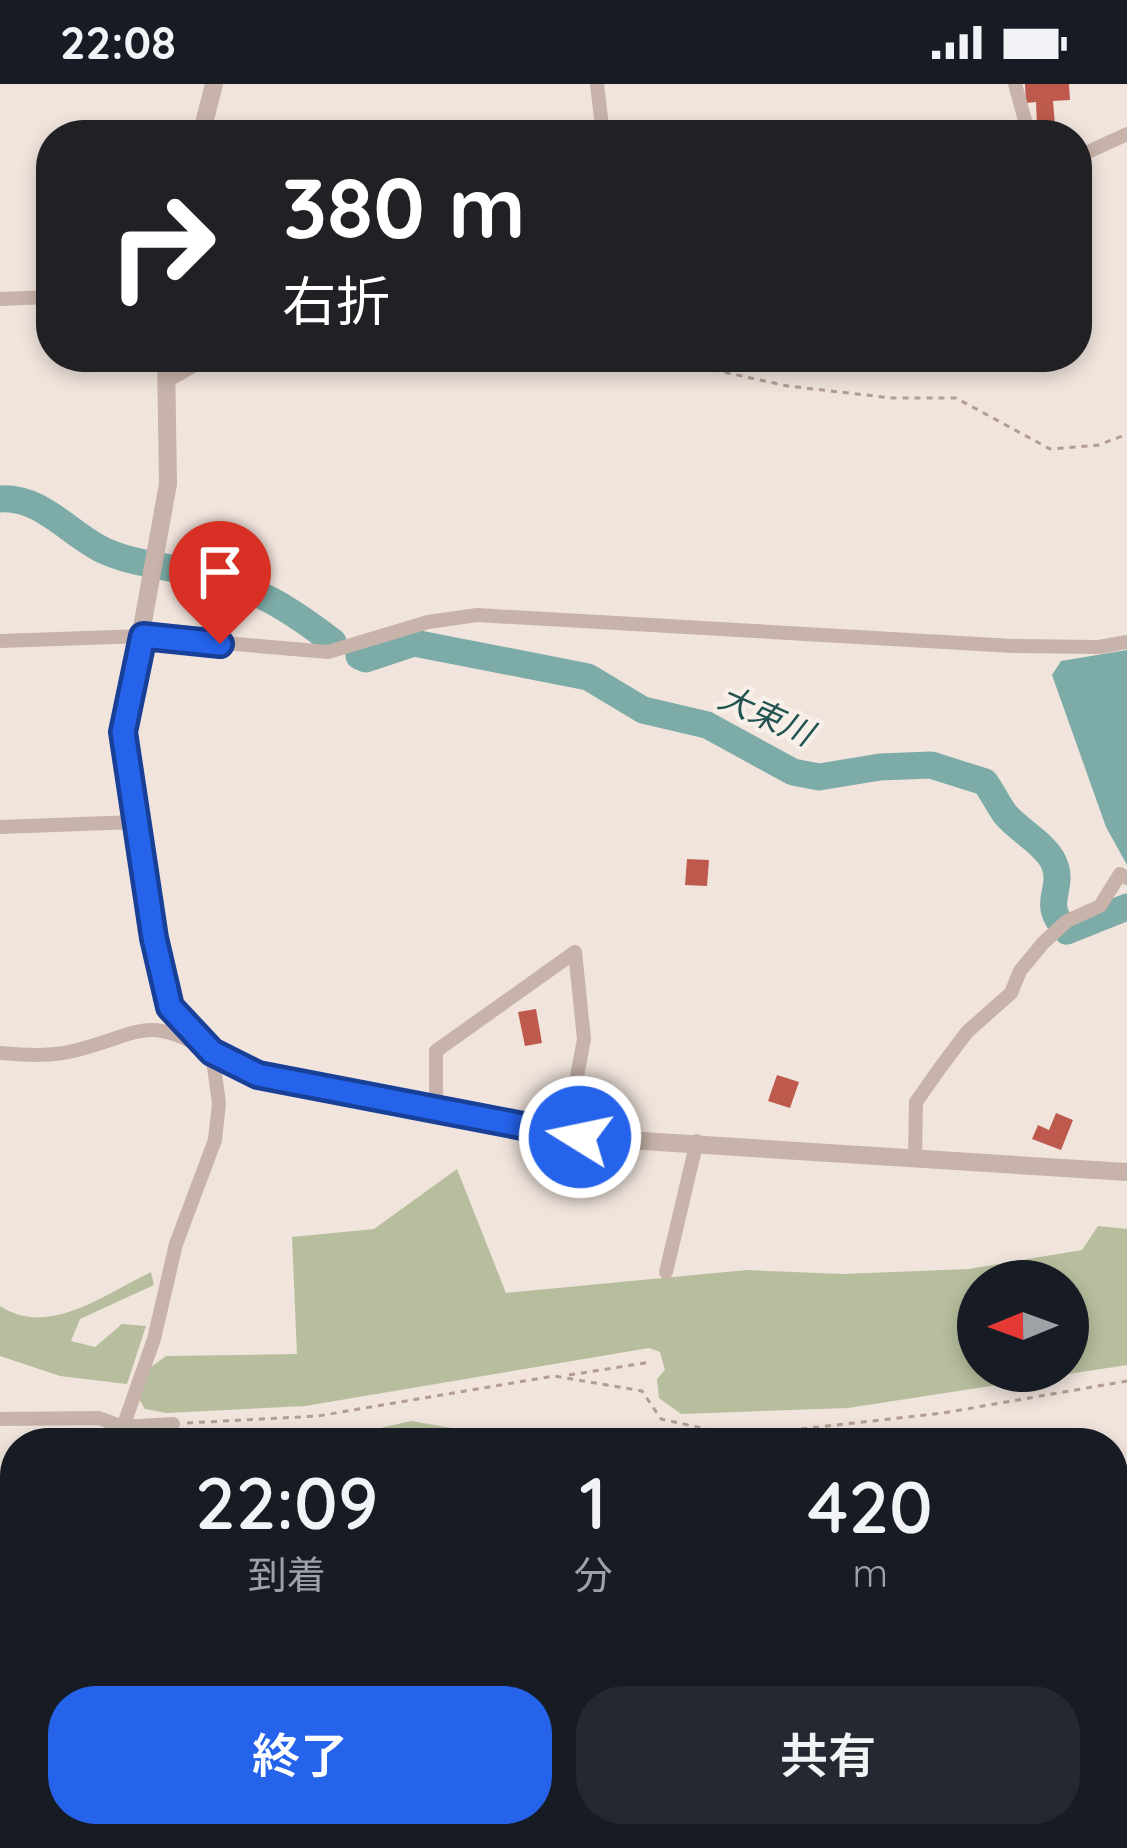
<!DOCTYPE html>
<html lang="ja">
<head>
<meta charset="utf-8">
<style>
  body { margin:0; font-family:Quicksand,"Noto Sans JP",sans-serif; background:#242831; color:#f1f3f6; height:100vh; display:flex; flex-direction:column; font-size:45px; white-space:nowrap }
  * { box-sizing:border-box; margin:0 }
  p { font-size:39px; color:#9ea1a6 }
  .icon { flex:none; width:66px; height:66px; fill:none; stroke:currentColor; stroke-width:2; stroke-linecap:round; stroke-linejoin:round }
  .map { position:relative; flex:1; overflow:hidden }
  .panel { position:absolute; left:0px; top:1344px; width:1128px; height:420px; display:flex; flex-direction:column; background:#171b24; border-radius:48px 48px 0 0; box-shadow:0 6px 18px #0003 }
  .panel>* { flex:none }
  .banner { position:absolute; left:36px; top:36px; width:1056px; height:252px; border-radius:48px; box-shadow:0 6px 18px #0003; background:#202124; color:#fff; overflow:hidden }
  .needle { width:78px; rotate:269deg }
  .buttons { position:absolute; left:957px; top:1176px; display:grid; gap:24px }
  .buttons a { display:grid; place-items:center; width:132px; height:132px; border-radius:50%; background:#171b24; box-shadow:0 6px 18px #0003; font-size:60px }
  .pin { position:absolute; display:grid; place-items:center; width:102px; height:102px; color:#fff; margin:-123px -51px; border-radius:50% 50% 50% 0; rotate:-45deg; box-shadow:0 0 12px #0007 }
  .pin .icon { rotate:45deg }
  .me { position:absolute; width:132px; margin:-66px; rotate:280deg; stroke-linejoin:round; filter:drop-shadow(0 0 9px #0008) }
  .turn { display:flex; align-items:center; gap:42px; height:252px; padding:0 48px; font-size:54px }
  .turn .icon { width:156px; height:156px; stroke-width:2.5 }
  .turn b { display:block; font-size:84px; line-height:102px }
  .eta { display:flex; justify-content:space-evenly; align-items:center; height:204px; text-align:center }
  .eta b { font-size:72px; font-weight:600; line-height:84px }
  .button { display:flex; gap:24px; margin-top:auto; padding:24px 48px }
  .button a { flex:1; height:138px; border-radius:48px; background:#2563eb; color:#fff; font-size:48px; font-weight:600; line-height:138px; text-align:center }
  .button a+a { background:#242831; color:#f1f3f6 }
  .status { display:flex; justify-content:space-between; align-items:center; height:84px; padding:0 60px; background:#171b24; direction:ltr }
  .status svg { height:33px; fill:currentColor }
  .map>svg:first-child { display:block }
</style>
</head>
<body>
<div class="status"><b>22:08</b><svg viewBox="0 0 49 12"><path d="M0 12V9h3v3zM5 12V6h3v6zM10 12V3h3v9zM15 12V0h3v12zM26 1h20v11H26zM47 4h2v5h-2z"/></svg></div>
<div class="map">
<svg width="1127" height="1764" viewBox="0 0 1127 1764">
  <rect width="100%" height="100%" fill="#f0e4dc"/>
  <path fill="#b7be9d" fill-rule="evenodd" d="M457 1085 506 1209 747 1186 843 1190 969 1185 1082 1166 1098 1142 1127 1145V1281L848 1324 681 1330 659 1314 657 1295 665 1286 660 1268 649 1264 305 1322 166 1329 145 1325 139 1315 151 1283 166 1272 297 1270 292 1153 374 1145ZM978 1197H1068V1287H978Z
    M151 1188 154 1201 80 1235 71 1257 95 1263 122 1240 146 1242 127 1300 60 1292 0 1272V1222C49 1254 105 1210 151 1188Z
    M411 1337 452 1344 450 1358 276 1359 336 1354Z"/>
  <path fill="#7daba7" d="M1127 566V781L1106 743 1052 591 1061 577Z
    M0 1729 15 1730V1749H157L189 1764H142L118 1753 98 1750 94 1763C62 1758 33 1764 0 1764Z
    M344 1749H525L555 1764H454L407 1749 364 1764H301Z"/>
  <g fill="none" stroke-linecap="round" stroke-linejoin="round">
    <path stroke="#7daba7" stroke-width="27" d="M0 415C42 412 70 451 105 467 136 481 170 482 203 491 257 504 290 525 333 558
      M359 572 366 575 414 559 588 593 643 626 707 641 793 688 819 693 880 683 931 681 985 698C992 708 998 720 1005 730 1018 746 1044 759 1053 777 1067 806 1038 817 1067 847L1127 823"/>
  </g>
  <path fill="#bd5a4d" d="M1025 0H1069L1070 16 1053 17 1055 41 1037 42 1036 18 1026 19Z
    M687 775 709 776 707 802 685 801Z
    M536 925 542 959 525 962 518 928Z
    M777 991 799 998 790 1024 768 1017Z
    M1056 1029 1073 1036 1061 1066 1032 1055 1038 1041 1049 1046Z"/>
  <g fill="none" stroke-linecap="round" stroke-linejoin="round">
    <path stroke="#b39d93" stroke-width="3" stroke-dasharray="6 6" stroke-linecap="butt" d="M693 273 709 285 788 302 892 314H956L1050 365 1099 361 1127 350
      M569 1291 651 1278
      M187 1339 318 1332 554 1292 642 1307 661 1335 738 1352 943 1329 1127 1297
      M22 1359 56 1350"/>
    <path stroke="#c7b3a9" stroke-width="14" d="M597 0 603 51
      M1015 0 1029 51
      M1077 73 1127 50
      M0 215 51 213
      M167 297 209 273
      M0 557 143 552 328 568 428 538 477 531 1013 562 1099 563 1127 558
      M0 743 136 738
      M0 969C25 971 51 973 77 966 140 950 148 929 212 969L219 1019 215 1056 176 1160 154 1255 123 1343
      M436 1027V967L575 868 584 955 576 998 580 1053
      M915 1074 916 1018 940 984 967 948 1011 909 1020 887 1043 859 1067 837 1100 822 1120 790 1127 794
      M666 1188 697 1057
      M0 1335 99 1334 123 1343 173 1340"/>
    <path stroke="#c7b3a9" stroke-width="18" d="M201 51 214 0
      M166 273 168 400 123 648 154 854 170 923 212 969 234 982 291 1000 580 1053 1127 1088"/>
  </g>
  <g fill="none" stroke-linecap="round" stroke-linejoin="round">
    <g stroke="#184099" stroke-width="30">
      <path id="route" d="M220 560 143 552 123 648 154 854 170 923 212 968 258 991 580 1053"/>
    </g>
    <use href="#route" stroke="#2563eb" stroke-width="21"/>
  </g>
  <g text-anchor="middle" stroke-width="9" stroke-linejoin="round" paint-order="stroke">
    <g font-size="33" font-style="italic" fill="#215350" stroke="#f8efe8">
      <text transform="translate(766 631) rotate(24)" y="12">大束川</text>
    </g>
  </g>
</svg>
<div class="buttons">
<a><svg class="needle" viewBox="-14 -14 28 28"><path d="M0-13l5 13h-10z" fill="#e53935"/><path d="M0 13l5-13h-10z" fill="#9ea1a6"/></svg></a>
</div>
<div class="pin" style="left:220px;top:560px;background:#d93025"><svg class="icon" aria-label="arrive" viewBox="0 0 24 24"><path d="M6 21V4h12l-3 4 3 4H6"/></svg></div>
<svg class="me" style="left:580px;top:1053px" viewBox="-20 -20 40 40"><circle r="17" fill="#2563eb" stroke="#fff" stroke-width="3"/><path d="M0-11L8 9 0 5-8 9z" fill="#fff"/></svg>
<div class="banner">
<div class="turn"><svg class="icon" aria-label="right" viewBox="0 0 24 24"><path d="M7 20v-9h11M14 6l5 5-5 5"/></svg><div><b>380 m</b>右折</div></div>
</div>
<section class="panel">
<div class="eta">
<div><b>22:09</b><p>到着</p></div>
<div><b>1</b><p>分</p></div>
<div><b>420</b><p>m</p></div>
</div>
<div class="button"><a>終了</a><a>共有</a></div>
</section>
</div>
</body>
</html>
